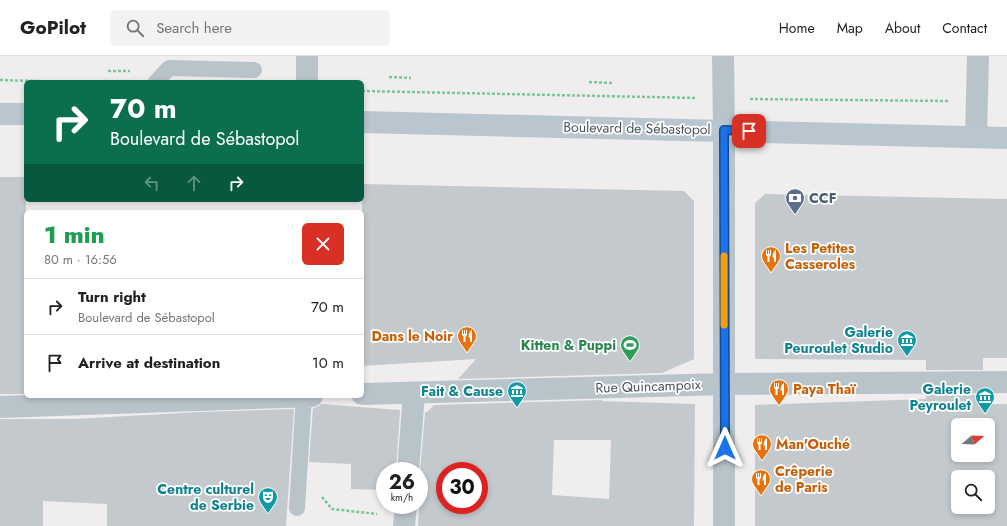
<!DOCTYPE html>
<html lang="en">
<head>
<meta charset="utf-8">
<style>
  body { margin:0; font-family:Jost,sans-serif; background:#f2f2f2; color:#202124; height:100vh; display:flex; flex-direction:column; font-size:15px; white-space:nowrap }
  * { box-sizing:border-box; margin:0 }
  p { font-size:13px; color:#757577 }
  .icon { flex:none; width:22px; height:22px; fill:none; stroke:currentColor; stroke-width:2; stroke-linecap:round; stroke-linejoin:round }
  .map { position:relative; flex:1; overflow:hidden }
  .drawer { position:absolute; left:24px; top:154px; width:340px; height:188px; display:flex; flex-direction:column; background:#fff; border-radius:6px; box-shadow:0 2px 6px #0003 }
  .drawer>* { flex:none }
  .hud { position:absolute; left:24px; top:24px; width:340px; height:122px; border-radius:6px; box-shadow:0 2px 6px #0003; background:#0b6e4f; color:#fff; overflow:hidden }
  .needle { width:26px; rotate:71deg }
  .controls { position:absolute; left:951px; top:362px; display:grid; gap:8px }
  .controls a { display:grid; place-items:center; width:44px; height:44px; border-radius:6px; background:#fff; box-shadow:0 2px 6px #0003; font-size:20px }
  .speed { position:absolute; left:376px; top:406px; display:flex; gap:8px; font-size:20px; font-weight:700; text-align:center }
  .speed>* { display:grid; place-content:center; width:52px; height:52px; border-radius:50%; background:#fff; box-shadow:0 2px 6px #0003; line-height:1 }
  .speed small { font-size:10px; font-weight:400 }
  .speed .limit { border:6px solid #d22; background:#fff; color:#111 }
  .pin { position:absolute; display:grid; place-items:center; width:34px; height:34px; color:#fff; margin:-17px; border-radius:8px; box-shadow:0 2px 6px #0006 }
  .me { position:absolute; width:44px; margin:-22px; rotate:0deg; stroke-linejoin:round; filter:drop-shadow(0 0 3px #0008) }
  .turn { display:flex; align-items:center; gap:14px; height:84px; padding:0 20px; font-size:18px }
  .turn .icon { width:52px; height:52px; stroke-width:2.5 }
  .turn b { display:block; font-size:28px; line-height:34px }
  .lanes { display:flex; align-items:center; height:38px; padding:0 20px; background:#0003; justify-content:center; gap:20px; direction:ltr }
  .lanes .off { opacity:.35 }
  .round { display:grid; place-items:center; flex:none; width:42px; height:42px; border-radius:6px; background:#f2f2f2 }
  .headline { display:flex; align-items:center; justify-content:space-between; height:68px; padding:0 20px }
  h1 { font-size:24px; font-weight:800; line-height:30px; color:#1e9e55 }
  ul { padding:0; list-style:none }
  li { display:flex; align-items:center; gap:12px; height:56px; padding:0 20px; border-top:1px solid #e0e0e0 }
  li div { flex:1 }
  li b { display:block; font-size:15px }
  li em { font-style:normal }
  header { display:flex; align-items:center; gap:24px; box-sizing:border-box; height:56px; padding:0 20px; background:#fff; border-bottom:1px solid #e0e0e0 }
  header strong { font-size:19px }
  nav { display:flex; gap:22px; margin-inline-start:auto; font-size:14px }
  .search { width:280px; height:36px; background:#f2f2f2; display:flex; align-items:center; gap:10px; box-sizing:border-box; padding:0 14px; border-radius:6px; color:#757577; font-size:15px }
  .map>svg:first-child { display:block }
</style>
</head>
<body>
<header>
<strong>GoPilot</strong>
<div class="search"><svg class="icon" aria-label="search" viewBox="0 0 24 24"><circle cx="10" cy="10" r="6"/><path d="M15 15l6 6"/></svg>Search here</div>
<nav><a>Home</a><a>Map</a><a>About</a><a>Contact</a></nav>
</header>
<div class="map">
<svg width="1007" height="470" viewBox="0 0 1007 470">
  <rect width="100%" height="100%" fill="#f0edee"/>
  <path fill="#c4c9cd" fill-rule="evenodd" d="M0 121H26V338H0Z
    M362 128 684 135 694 145V303L662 317 458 323 476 303 362 310Z
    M765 138 1007 143V302H983V314H926V304L755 303V147Z
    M926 339H982V348H1007V470H755V349L926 343ZM958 369H988V399H958ZM958 421H988V451H958Z
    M603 344 601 345 695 348 694 470H418L420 436H419V420L420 416 425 356H427L434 349ZM554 384H611L609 443 552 439ZM445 415H479V449H445Z
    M321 348 400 354 396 415H385V434L351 433V408L309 406 313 352 318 351Z
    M294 353 286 470H107V448L43 445V470H0V363H73L200 356Z"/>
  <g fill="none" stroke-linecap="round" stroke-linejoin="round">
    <path stroke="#77c896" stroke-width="2.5" stroke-dasharray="3 2" stroke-linecap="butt" d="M108 15H130
      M389 21 411 22
      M0 24 69 26
      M589 26 612 27
      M362 35 697 42
      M750 43 949 45
      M322 441 332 453 377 458"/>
    <path stroke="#b9c4ca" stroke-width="16" d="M156 26 169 12 254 14
      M297 452 304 340"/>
    <path stroke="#b9c4ca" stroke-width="22" d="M307 0V26
      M723 0 724 74
      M976 81 978 0
      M362 338 725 328
      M0 351 312 340
      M408 415 414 337
      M404 470 406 449"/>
    <path stroke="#b9c4ca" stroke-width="22" d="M724 74V470
      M725 328 1007 326"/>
    <path stroke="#bac6cf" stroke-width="22" d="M0 58H26
      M362 66 1007 82"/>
  </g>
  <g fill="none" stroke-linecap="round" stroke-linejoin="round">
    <g stroke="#114b97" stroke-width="10">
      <path id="route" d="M725 392 724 74 749 75"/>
    </g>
    <use href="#route" stroke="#1a73e8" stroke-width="7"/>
    <path stroke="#f59e0b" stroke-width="7" d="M724 200V269"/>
  </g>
  <defs>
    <g id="bank-pin" transform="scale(1)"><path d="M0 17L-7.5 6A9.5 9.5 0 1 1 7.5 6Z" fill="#5c6f8a" stroke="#fff"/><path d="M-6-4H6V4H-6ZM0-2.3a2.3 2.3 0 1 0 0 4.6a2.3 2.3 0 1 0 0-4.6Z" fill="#fff"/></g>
    <g id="restaurant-pin" transform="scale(1)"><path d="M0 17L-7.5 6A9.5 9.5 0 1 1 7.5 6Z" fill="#e8710a" stroke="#fff"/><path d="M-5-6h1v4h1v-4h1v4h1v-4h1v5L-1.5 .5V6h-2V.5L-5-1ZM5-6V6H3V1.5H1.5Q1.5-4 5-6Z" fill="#fff"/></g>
    <g id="museum-pin" transform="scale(1)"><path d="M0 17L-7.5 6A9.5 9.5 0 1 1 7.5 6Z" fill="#0f9aa8" stroke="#fff"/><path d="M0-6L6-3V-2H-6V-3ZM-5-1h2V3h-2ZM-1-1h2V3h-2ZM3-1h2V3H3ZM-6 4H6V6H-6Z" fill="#fff"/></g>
    <g id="stadium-pin" transform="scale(1)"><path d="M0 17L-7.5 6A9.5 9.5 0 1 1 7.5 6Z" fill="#2e9e5b" stroke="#fff"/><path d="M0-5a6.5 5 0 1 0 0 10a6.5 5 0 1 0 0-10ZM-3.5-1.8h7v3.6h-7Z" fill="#fff"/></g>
    <g id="theatre-pin" transform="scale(1)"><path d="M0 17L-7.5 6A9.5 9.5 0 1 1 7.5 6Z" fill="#0f9aa8" stroke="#fff"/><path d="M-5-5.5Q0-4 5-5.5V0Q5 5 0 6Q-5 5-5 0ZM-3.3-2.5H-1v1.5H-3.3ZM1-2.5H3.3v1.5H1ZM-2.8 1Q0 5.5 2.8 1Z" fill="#fff"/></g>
  </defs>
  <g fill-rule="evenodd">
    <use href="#bank-pin" x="795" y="142"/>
    <use href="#restaurant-pin" x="771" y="200"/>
    <use href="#restaurant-pin" x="467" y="280"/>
    <use href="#museum-pin" x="907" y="284"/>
    <use href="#stadium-pin" x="630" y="289"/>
    <use href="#restaurant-pin" x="779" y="333"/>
    <use href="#museum-pin" x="517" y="335"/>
    <use href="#museum-pin" x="985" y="341"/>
    <use href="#restaurant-pin" x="762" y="388"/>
    <use href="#restaurant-pin" x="761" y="423"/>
    <use href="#theatre-pin" x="268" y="441"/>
  </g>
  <g text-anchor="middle" stroke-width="3.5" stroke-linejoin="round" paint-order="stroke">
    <g font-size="14" fill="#47535a" stroke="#fff">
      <text transform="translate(637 72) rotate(1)" y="5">Boulevard de Sébastopol</text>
      <text transform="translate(648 330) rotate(-2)" y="5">Rue Quincampoix</text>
    </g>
    <g font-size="14" font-weight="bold" fill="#4e5e75" stroke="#fff" text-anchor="start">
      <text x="809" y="147">CCF</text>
    </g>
    <g font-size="14" font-weight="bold" fill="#c56008" stroke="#fff" text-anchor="start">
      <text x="785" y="197">Les Petites<tspan x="785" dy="16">Casseroles</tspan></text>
      <text x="453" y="285" text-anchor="end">Dans le Noir</text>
      <text x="793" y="338">Paya Thaï</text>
      <text x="776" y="393">Man'Ouché</text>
      <text x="775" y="420">Crêperie<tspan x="775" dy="16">de Paris</tspan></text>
    </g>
    <g font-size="14" font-weight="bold" fill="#0d838f" stroke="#fff" text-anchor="end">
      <text x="893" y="281">Galerie<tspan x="893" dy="16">Peuroulet Studio</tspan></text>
      <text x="971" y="338">Galerie<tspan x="971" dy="16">Peyroulet</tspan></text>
      <text x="503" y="340">Fait &amp; Cause</text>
      <text x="254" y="438">Centre culturel<tspan x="254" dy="16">de Serbie</tspan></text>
    </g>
    <g font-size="14" font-weight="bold" fill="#27864d" stroke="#fff" text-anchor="end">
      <text x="616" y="294">Kitten &amp; Puppi</text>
    </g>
  </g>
</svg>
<div class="controls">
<a><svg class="needle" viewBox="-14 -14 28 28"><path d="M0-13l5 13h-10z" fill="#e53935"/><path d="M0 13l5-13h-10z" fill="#757577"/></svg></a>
<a><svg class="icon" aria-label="search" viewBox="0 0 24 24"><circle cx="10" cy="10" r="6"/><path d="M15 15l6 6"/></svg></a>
</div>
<div class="speed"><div>26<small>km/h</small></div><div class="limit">30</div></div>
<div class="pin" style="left:749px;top:75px;background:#d93025"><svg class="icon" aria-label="arrive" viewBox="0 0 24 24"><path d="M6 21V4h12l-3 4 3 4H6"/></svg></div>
<svg class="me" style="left:725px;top:392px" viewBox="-20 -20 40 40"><path d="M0-17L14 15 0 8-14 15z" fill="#1a73e8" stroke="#fff" stroke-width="4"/></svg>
<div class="hud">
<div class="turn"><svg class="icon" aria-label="right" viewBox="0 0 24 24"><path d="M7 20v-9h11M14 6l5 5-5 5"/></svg><div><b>70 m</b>Boulevard de Sébastopol</div></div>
<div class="lanes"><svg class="icon off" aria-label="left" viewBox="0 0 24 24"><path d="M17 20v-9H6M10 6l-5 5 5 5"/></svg><svg class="icon off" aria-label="ahead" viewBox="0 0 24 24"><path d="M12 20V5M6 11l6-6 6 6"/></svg><svg class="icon" aria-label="right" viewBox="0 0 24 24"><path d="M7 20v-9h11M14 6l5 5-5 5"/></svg></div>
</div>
<section class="drawer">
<div class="headline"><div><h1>1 min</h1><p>80 m · 16:56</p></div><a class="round" style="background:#d93025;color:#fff"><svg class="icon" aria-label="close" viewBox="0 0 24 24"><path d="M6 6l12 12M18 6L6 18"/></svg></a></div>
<ul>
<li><svg class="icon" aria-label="right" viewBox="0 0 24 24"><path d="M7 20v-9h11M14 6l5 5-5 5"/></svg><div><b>Turn right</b><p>Boulevard de Sébastopol</p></div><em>70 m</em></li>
<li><svg class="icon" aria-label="arrive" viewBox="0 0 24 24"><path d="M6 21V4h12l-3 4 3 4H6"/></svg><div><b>Arrive at destination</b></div><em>10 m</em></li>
</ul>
</section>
</div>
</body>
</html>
